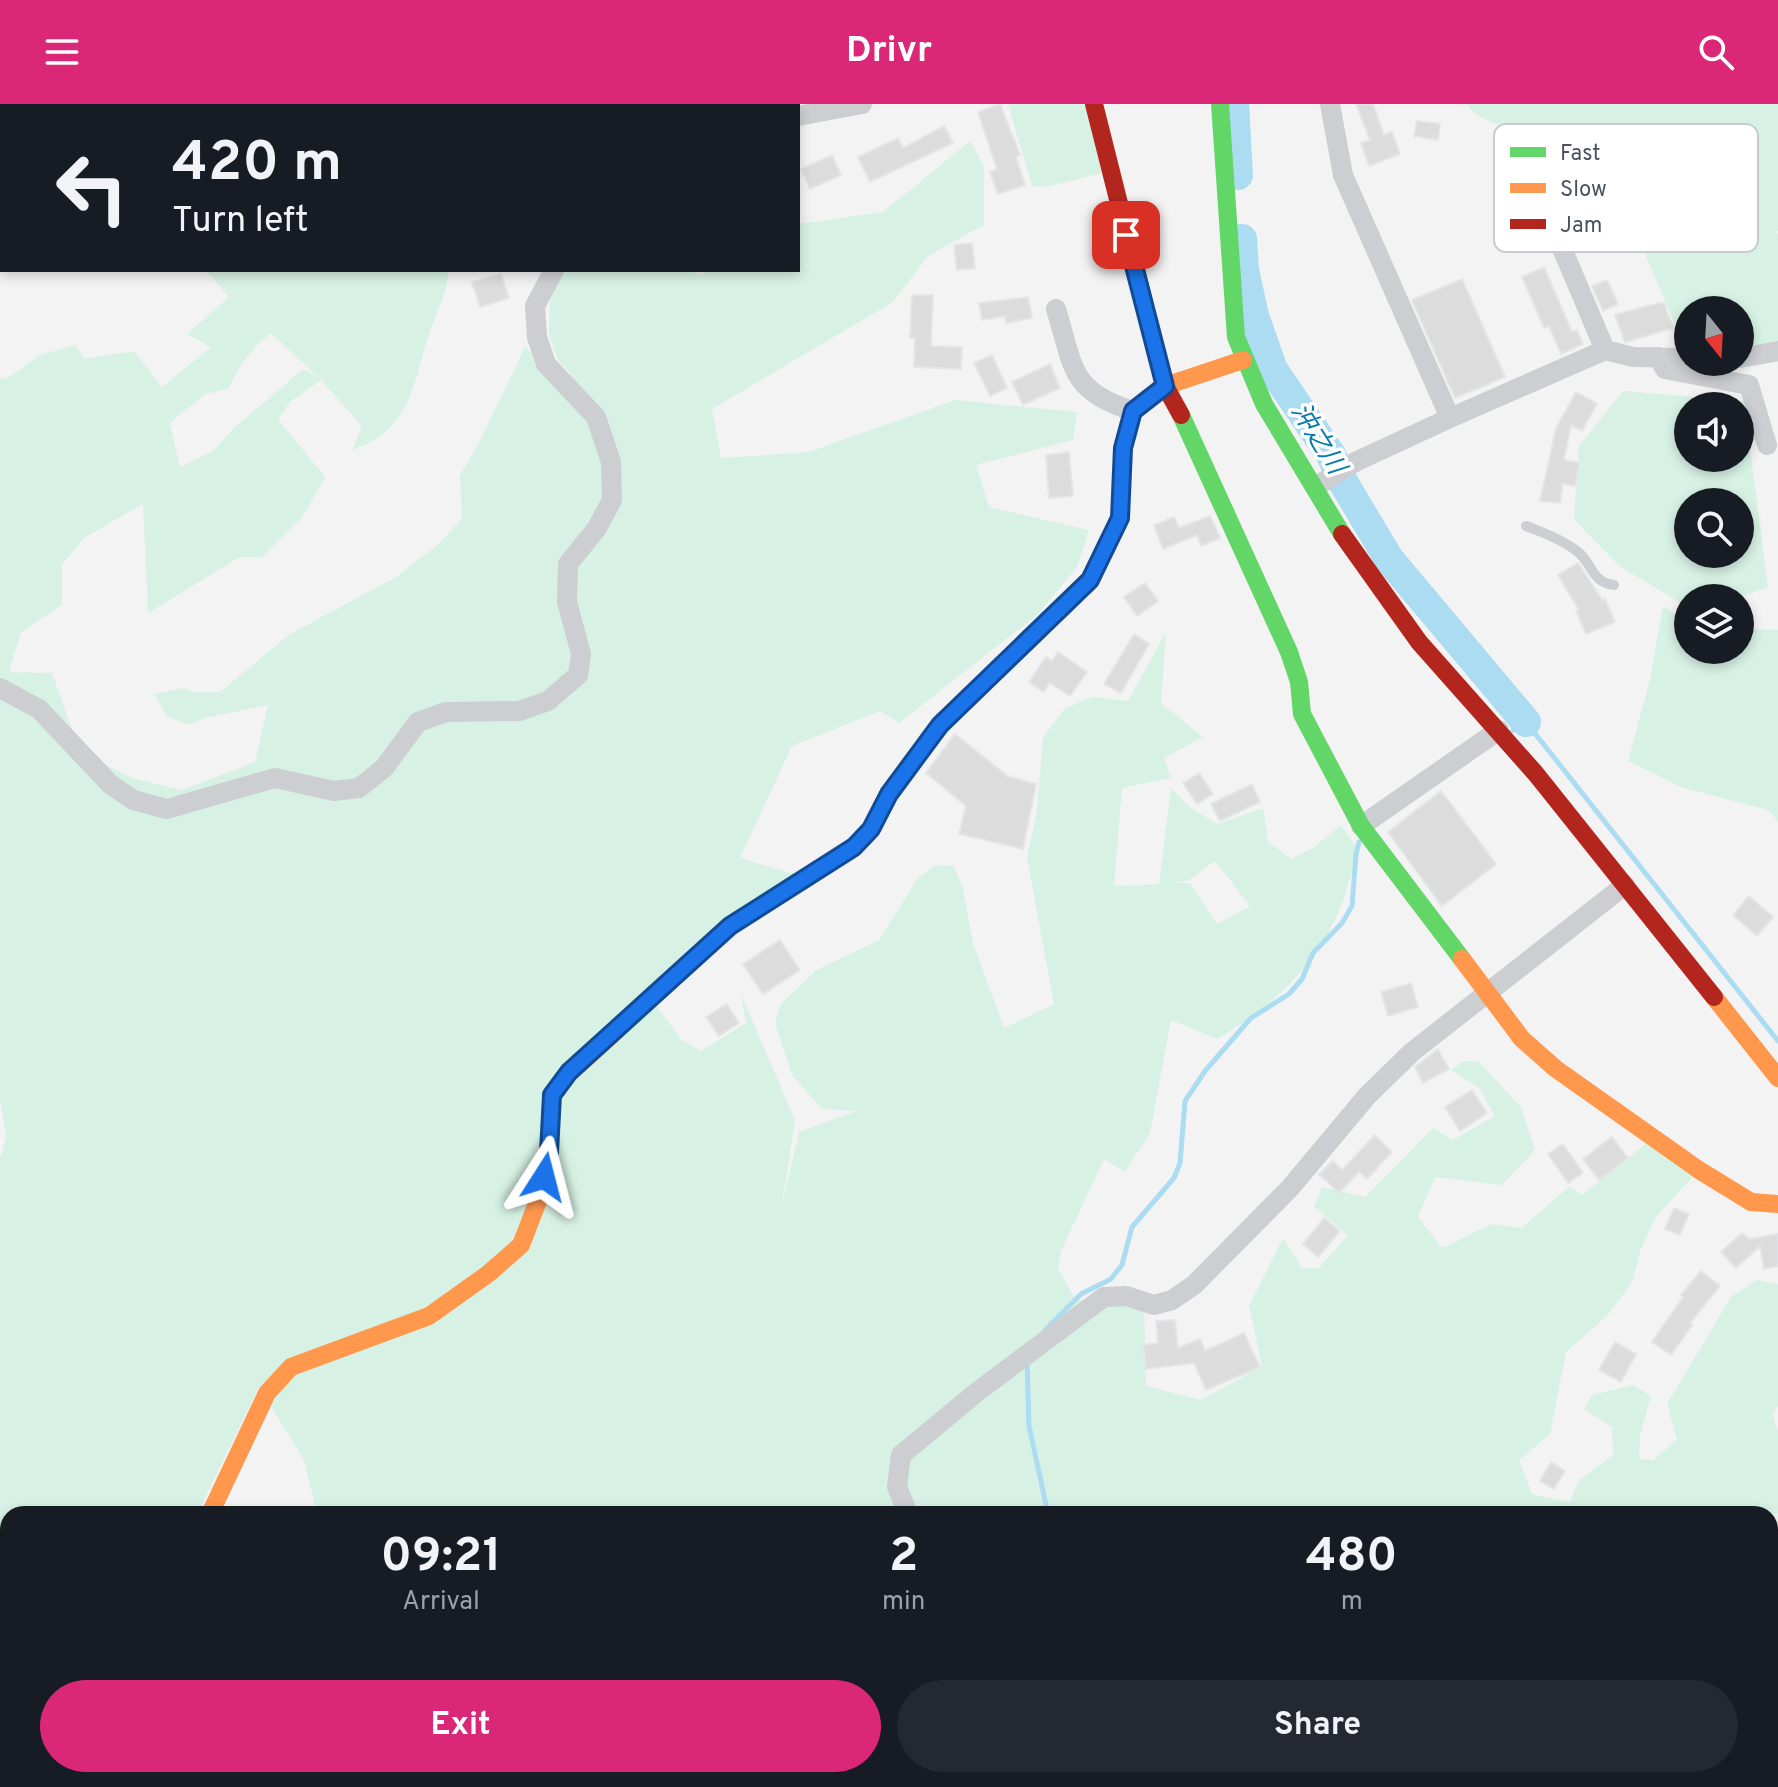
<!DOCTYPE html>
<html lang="en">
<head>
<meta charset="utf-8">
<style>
  body { margin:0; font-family:Overpass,"Noto Sans JP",sans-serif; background:#242831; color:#f1f3f6; height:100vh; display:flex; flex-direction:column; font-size:30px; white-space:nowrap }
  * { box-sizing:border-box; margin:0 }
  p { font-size:26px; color:#9ea1a6 }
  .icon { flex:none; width:44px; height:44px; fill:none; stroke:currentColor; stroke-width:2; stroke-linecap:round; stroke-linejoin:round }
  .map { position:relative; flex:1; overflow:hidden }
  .sheet { position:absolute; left:0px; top:1402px; width:1778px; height:282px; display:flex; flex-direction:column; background:#171b24; border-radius:24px 24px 0 0; box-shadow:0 4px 12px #0003 }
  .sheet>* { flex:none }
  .guide { position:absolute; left:0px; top:0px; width:800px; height:168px; box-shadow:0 4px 12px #0003; background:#171b24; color:#f1f3f6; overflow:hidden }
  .needle { width:52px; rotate:162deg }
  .buttons { position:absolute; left:1674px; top:192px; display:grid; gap:16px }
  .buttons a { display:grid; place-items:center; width:80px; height:80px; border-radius:50%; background:#171b24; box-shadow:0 4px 12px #0003; font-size:40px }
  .pin { position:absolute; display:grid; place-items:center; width:68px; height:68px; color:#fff; margin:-34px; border-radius:16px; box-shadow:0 4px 12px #0006 }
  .me { position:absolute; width:88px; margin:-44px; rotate:9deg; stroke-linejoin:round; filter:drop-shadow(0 0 6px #0008) }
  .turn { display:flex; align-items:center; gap:28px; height:168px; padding:0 40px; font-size:36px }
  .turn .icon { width:104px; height:104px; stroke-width:2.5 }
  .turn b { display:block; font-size:56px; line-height:68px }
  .eta { display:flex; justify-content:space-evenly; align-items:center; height:136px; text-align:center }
  .eta b { font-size:48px; font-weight:700; line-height:56px }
  .action { display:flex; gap:16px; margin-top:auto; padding:16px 40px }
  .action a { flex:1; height:92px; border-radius:48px; background:#db2777; color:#fff; font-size:32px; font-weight:700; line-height:92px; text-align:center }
  .action a+a { background:#242831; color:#f1f3f6 }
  header { display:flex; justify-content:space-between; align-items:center; height:104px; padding:0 40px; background:#db2777; color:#fff; font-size:36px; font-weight:700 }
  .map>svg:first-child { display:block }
</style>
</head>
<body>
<header><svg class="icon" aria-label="menu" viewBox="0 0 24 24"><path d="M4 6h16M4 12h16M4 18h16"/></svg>Drivr<svg class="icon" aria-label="search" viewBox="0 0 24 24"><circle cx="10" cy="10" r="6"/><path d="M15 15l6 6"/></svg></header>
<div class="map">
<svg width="1778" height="1683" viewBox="0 0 1778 1683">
  <rect width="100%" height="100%" fill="#f3f3f3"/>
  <path fill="#d7f2e4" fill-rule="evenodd" d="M1008 0H1085L1102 69 1046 83 1032 82Z
    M1466 0H1778V127L1771 131 1778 129V241L1740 246V206H1688V245H1685C1657 175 1624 106 1600 36 1592 33 1583 29 1575 28 1537 21 1496 34 1466 0Z
    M970 37 984 62V121L928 152 893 198 712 305 721 354 808 348 956 296 1077 308 1073 336 976 361 989 403 1089 426 1077 463 1037 511 899 619 880 607 792 642 740 754 804 773 653 897 682 936 701 947 746 919 741 890 795 1016 782 1101 799 1028 856 1007 822 1005 792 971 775 920 780 901 815 867 879 836 918 774 935 761 954 762 963 785 973 839 1004 924 1054 900 1027 754 1037 706 1043 633 1065 604 1093 593 1128 597 1166 528 1161 599 1203 633 1164 654 1171 674 1122 684 1114 782 1159 780 1171 684 1190 703 1217 720 1263 704 1268 737 1291 755 1313 744 1341 721 1356 742C1345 831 1293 891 1217 935L1171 916 1150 1029 1125 1068 1104 1055 1061 1147 1058 1164 1074 1193 1085 1198H1144L1146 1282 1201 1296 1262 1262 1249 1202 1283 1134 1302 1164H1319L1348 1131 1314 1103 1322 1083 1365 1093 1433 1024 1453 1036 1495 1012 1479 984 1451 966 1464 957H1478L1521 1003 1535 1046 1502 1081 1435 1073 1418 1113 1442 1144 1492 1120 1521 1124 1570 1082 1582 1091 1653 1034 1699 1066 1655 1114 1641 1145 1632 1179 1607 1212 1566 1248 1550 1330 1519 1356 1532 1390 1570 1398 1578 1377 1613 1351 1612 1323 1584 1305 1592 1291 1633 1281 1651 1292 1640 1332 1639 1355 1654 1356 1677 1335 1667 1300 1731 1193 1756 1176 1778 1180V1302L1773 1310 1778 1329V1409L886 1410 882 1401 884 1410H317L304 1356 259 1283 197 1410H8V1600L0 1592V1049L1 1054 6 1031 0 995V275L9 273 40 251 75 241 84 255 134 247 162 283 211 243 187 230 229 193 206 166H449C447 189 439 203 431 224 413 277 413 326 352 346L362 322 321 276 290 298 278 315 325 373 303 412 262 453H240L148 509 143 400 84 434 62 461V501L21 528 9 568 52 569 80 648 132 674 182 686 255 658 268 601 205 614 189 621 167 612 154 590 183 584 195 588H220L290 530 396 473 439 440 462 414 460 371 480 337 525 243 579 295 570 269 559 258 549 231 550 198 558 166H694L697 171 714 166H798V120L883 108ZM271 229 318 273 303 265 233 325 214 346 180 363 170 319 205 290 228 285C239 262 251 245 271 229ZM1215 757 1250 802 1217 820 1190 779H1173L1189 776Z
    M1623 287 1744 297 1768 484 1732 494H1688V503L1619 462 1574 415 1579 342ZM1688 302H1740V354H1688ZM1688 398H1740V450H1688Z
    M1663 502 1688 520V546H1740V525L1778 526V718L1769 706 1683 684 1628 657 1650 576Z
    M1778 1631V1683H1727L1735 1676H1770V1636Z
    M232 1676H537L536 1683H234Z
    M569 1676H1512L1513 1683H570Z"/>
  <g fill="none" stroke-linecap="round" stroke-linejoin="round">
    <path stroke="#abdcf1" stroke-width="5" d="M1512 627 1526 618 1778 937
      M1045 1226 1081 1190 1111 1175 1122 1161 1132 1123 1174 1074 1180 1059 1185 997 1205 967 1251 914 1289 890 1302 875 1313 849 1342 819 1352 802 1356 750 1359 738
      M1027 1256 1029 1322 1048 1410
      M1284 1676V1683"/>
    <path stroke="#abdcf1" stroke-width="30" d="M1234 0 1238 71
      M1242 135 1244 166 1254 212 1273 266 1331 351 1343 378 1389 455 1526 618"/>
  </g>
  <path fill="#dcdcdd" stroke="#e4e5e6" stroke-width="2" d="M1000 0 1020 51 1016 53 1025 81 998 90 990 68 997 65 978 8Z
    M1356 0H1373L1384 31 1392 28 1400 50 1369 62 1361 39 1370 36Z
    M1417 17 1440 20 1438 36 1414 32Z
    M944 22 953 39 870 78 858 53 898 34 903 44Z
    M832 51 841 71 810 85 801 65Z
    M972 139 975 164 957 166 954 141Z
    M1544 163 1572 228 1577 226 1583 240 1561 250 1549 222 1544 224 1522 173Z
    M501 170 509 194 480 203 472 178Z
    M1462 175 1505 273 1455 294 1412 196Z
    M1607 176 1618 200 1603 207 1592 182Z
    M912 191H933L931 242 962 243 961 265 914 263 915 234H910Z
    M1028 193 1032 214 1006 219 1005 212 982 216 979 199Z
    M1659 199H1664L1673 224 1625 238 1615 211Z
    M992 251 1007 284 990 292 974 259Z
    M1050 260 1060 284 1023 301 1012 278Z
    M1576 288 1597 300 1582 327 1571 321 1564 356 1580 359 1575 382 1563 380 1560 399 1540 397 1556 324Z
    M1069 348 1073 392 1049 394 1046 351Z
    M1210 412 1220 434 1201 442 1197 431 1163 445 1154 421 1174 413 1179 424Z
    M1578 459 1602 496 1605 495 1615 518 1586 530 1576 507 1579 506 1558 471Z
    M1145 479 1158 497 1137 512 1124 493Z
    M1134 530 1149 540 1121 589 1104 580Z
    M1058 548 1087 568 1070 592 1050 579 1043 588 1029 578 1046 553 1052 557Z
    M955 630 1007 672 1036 680 1023 745 959 730 966 702 926 669Z
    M1199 669 1213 690 1197 700 1183 679Z
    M1252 680 1260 698 1220 717 1211 700Z
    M1441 687 1496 760 1442 802 1388 728Z
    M1749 792 1773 813 1757 832 1733 811Z
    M780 836 800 866 763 890 743 860Z
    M1411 879 1418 903 1388 912 1381 888Z
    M727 900 739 919 719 932 706 913Z
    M1438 945 1449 965 1423 979 1415 963Z
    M1472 986 1487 1009 1460 1027 1445 1003Z
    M1375 1031 1392 1048 1367 1075 1359 1068 1339 1089 1319 1070 1333 1057 1342 1066Z
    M1612 1033 1628 1054 1599 1076 1583 1055Z
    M1563 1040 1583 1069 1568 1079 1548 1050Z
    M1674 1104 1689 1110 1680 1131 1665 1125Z
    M1324 1114 1340 1127 1318 1153 1303 1140Z
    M1742 1129 1749 1135 1778 1130V1162L1764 1165 1760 1142 1736 1164 1721 1148Z
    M1701 1167 1720 1182 1690 1219 1693 1220 1671 1251 1652 1238 1683 1193 1681 1191Z
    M1175 1216 1178 1244 1200 1235 1205 1247 1244 1229 1260 1263 1206 1286 1194 1259 1146 1265 1143 1241 1158 1239 1156 1217Z
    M1615 1238 1636 1250 1621 1278 1599 1266Z
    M1551 1358 1565 1367 1554 1385 1540 1377Z"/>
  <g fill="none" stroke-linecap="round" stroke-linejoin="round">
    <path stroke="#ccced1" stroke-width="10" d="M1526 422C1544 429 1563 436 1578 448 1593 460 1591 478 1614 481"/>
    <path stroke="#ccced1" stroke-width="20" d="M1330 0 1343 71 1450 314
      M798 12 862 0
      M1556 130 1605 246
      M1056 205C1074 263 1069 287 1133 307
      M1658 253 1665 265 1749 281 1767 341
      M1740 254 1778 247
      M1315 383 1355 358 1450 314 1605 246 1633 253 1688 254
      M0 584 39 605 110 680 133 696 167 705 275 674 334 687 359 684 384 664 418 618 446 608 519 607 548 597 578 571 581 550 567 498 568 460 597 424 612 396 611 358 596 313 546 260 537 233 535 202 554 166
      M1361 722 1499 626
      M908 1410 897 1383 901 1351 977 1288 1104 1193 1126 1192 1154 1201 1172 1196 1194 1181 1290 1084 1367 992 1412 948 1625 781
      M737 1683 744 1676"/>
    <path stroke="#63d668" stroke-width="18" d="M1220 0 1236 233 1264 300 1342 430
      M1181 311 1289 548 1299 578 1302 610 1361 722 1462 855
      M616 927 730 822 854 743 871 725 889 690 940 621 1015 549"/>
    <path stroke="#ff974d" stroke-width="18" d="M1015 549 1090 476 1120 414 1123 344 1133 307 1165 282 1243 256
      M1462 855 1522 935 1556 965 1699 1066 1751 1098 1778 1100
      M1714 893 1778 974
      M210 1410 267 1289 291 1263 429 1212 488 1170 521 1141 538 1097 549 1048 552 991 565 973 616 927
      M11 1676V1683"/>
    <path stroke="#b3261e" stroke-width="18" d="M1094 0 1165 282 1181 311
      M1342 430 1419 538 1536 670 1714 893"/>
  </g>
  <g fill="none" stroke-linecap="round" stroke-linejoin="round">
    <g stroke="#114b97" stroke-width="20">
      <path id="route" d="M544 1073 549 1048 552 991 569 968 730 822 854 743 871 725 889 690 940 621 1090 476 1120 414 1123 344 1133 307 1165 282 1126 131"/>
    </g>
    <use href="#route" stroke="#1a73e8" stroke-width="14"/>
  </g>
  <g text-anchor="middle" stroke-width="7" stroke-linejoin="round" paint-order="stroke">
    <g font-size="26" font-style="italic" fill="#087bad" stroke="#fff">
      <text transform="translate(1319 334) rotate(58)" y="9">沖之川</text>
    </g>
  </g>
  <rect x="1494" y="20" width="264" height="128" rx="12" fill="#fff" stroke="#c8cbcf" stroke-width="2"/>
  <rect x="1510" y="43" width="36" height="10" fill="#63d668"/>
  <rect x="1510" y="79" width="36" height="10" fill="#ff974d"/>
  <rect x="1510" y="115" width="36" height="10" fill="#b3261e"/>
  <g font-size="22" fill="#495360">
    <text x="1560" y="56">Fast</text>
    <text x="1560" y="92">Slow</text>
    <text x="1560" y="128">Jam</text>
  </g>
</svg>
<div class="buttons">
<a><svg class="needle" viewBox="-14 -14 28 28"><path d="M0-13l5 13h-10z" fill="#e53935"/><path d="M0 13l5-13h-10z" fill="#9ea1a6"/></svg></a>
<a><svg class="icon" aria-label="sound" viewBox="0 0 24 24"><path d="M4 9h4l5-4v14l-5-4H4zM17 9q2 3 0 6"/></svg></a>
<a><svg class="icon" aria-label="search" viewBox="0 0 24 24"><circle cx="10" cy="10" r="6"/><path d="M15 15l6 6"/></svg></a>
<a><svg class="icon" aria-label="layers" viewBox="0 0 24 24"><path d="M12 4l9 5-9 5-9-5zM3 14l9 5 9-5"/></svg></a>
</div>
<div class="pin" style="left:1126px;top:131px;background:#d93025"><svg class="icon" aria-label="arrive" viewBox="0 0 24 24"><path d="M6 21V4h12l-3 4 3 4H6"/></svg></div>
<svg class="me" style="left:544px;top:1073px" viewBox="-20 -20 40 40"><path d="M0-17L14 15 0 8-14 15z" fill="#1a73e8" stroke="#fff" stroke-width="4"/></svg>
<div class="guide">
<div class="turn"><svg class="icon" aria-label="left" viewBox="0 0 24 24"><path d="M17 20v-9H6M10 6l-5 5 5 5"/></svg><div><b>420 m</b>Turn left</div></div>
</div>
<section class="sheet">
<div class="eta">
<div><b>09:21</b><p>Arrival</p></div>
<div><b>2</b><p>min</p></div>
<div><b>480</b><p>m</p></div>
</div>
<div class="action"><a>Exit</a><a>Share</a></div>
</section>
</div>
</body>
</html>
